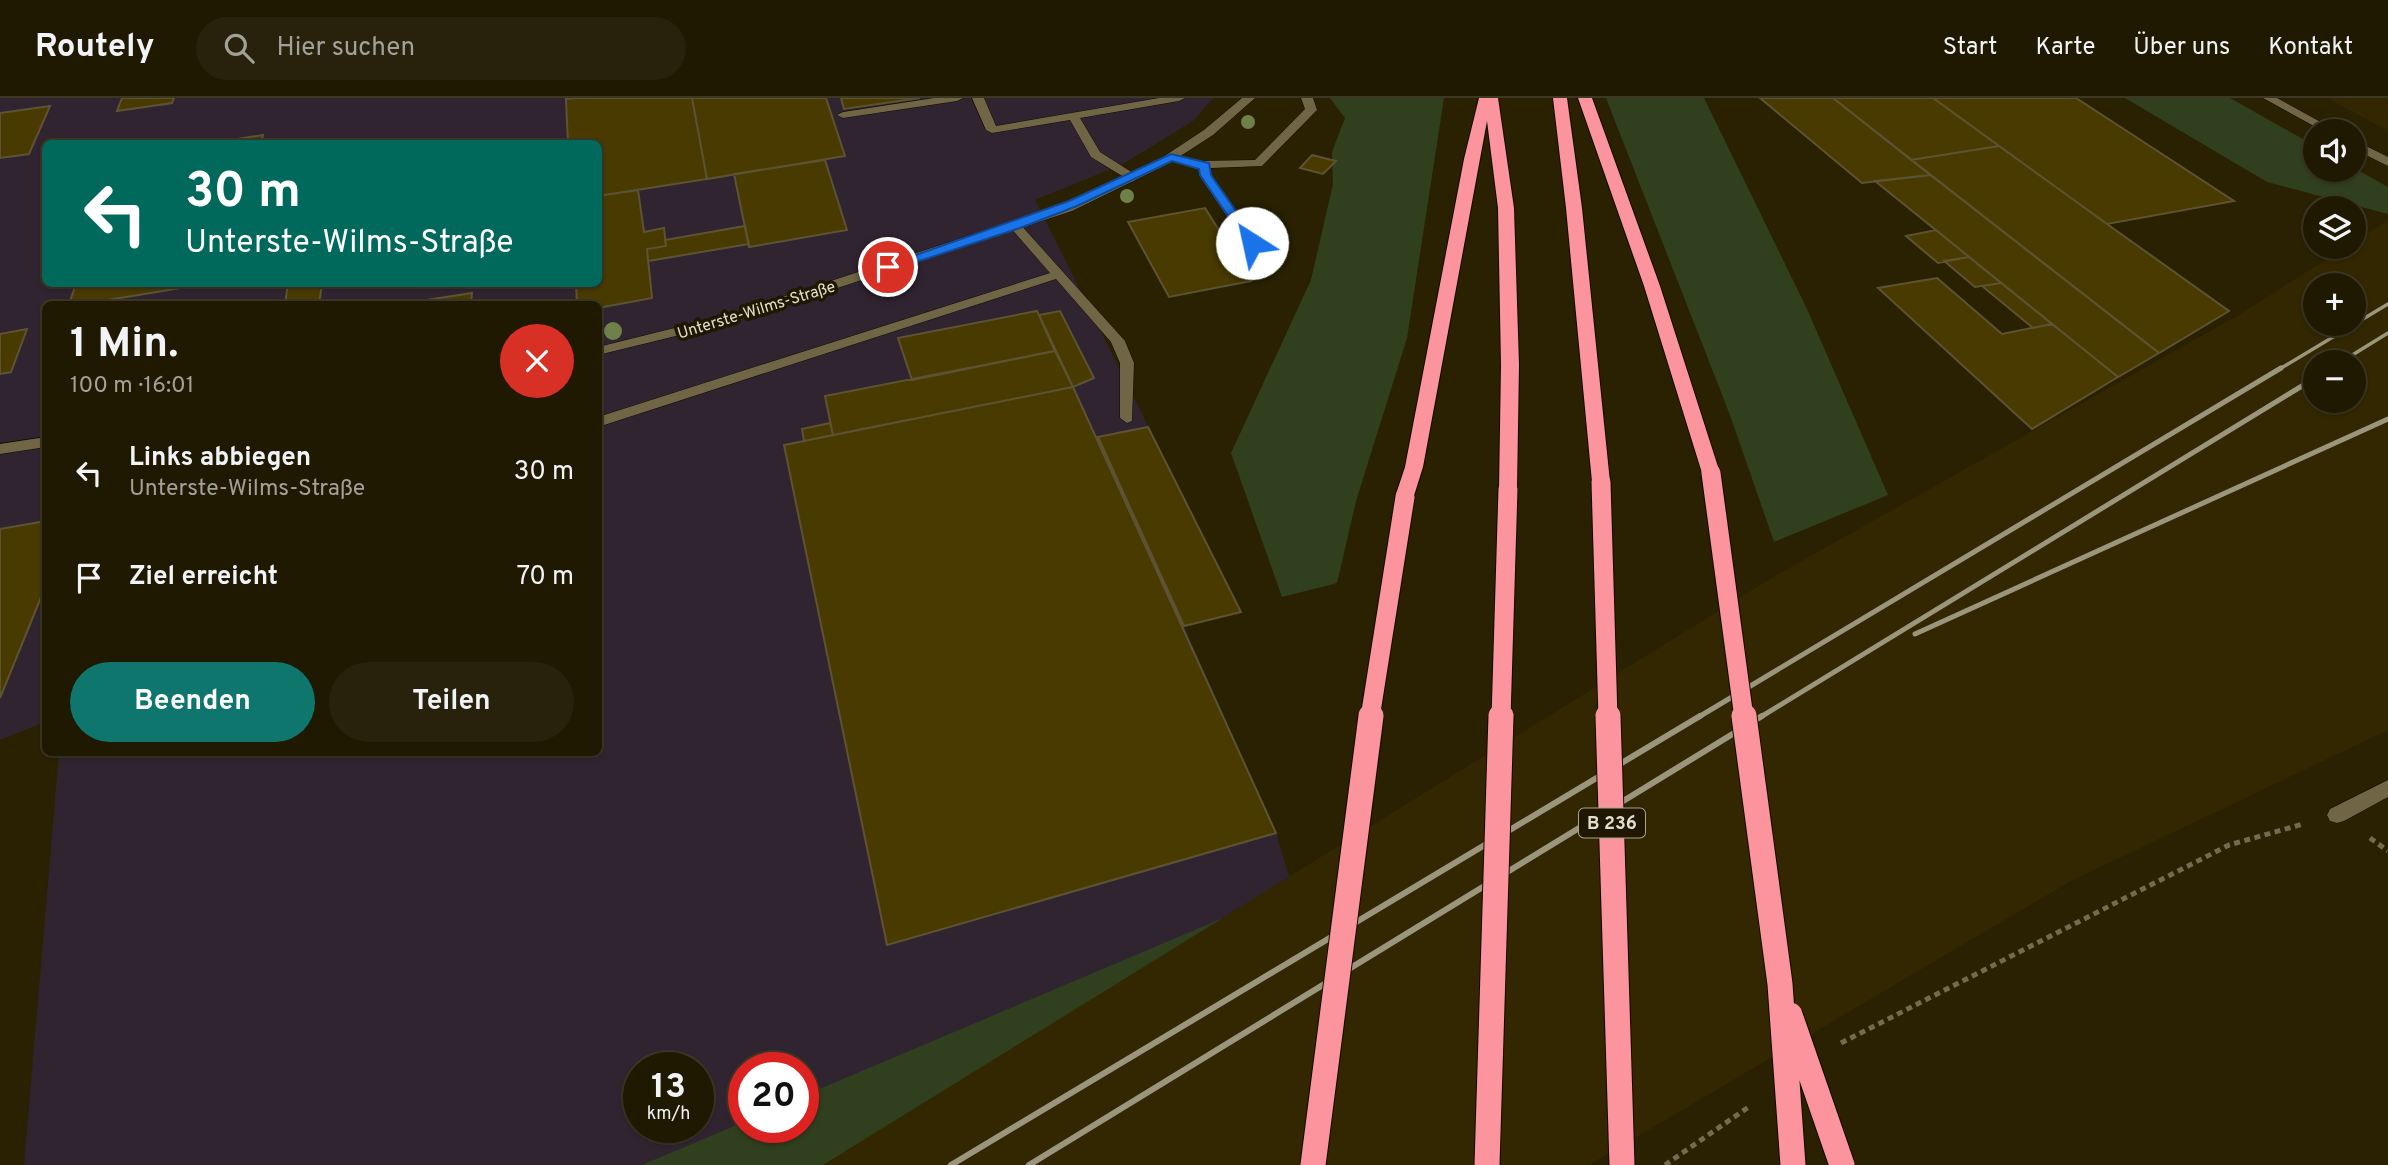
<!DOCTYPE html>
<html lang="de">
<head>
<meta charset="utf-8">
<style>
  body { margin:0; font-family:Overpass,sans-serif; background:#28220c; color:#f1f3f6; height:100vh; display:flex; flex-direction:column; font-size:26px; white-space:nowrap }
  * { box-sizing:border-box; margin:0 }
  p { font-size:23px; color:#a2a099 }
  .icon { flex:none; width:38px; height:38px; fill:none; stroke:currentColor; stroke-width:2; stroke-linecap:round; stroke-linejoin:round }
  .map { position:relative; flex:1; overflow:hidden }
  .details { position:absolute; left:42px; top:203px; width:560px; height:455px; display:flex; flex-direction:column; background:#201902; border-radius:10px; box-shadow:0 2px 5px #0004,0 0 0 2px #3d3824 }
  .details>* { flex:none }
  .guide { position:absolute; left:42px; top:42px; width:560px; height:147px; border-radius:10px; box-shadow:0 2px 5px #0004,0 0 0 2px #3d3824; background:#00695c; color:#fff; overflow:hidden }
  .controls { position:absolute; left:2303px; top:21px; display:grid; gap:14px }
  .controls a { display:grid; place-items:center; width:63px; height:63px; border-radius:50%; background:#201902; box-shadow:0 2px 5px #0004,0 0 0 2px #3d3824; font-size:35px }
  .speed { position:absolute; left:623px; top:954px; display:flex; gap:14px; font-size:35px; font-weight:700; text-align:center }
  .speed>* { display:grid; place-content:center; width:91px; height:91px; border-radius:50%; background:#201902; box-shadow:0 2px 5px #0004,0 0 0 2px #3d3824; line-height:1 }
  .speed small { font-size:18px; font-weight:400 }
  .speed .limit { border:10px solid #d22; background:#fff; color:#111 }
  .pin { position:absolute; display:grid; place-items:center; width:60px; height:60px; color:#fff; margin:-30px; border:4px solid #fff; border-radius:50%; box-shadow:0 2px 7px #0007 }
  .me { position:absolute; width:77px; margin:-38px; rotate:325deg; stroke-linejoin:round; filter:drop-shadow(0 0 5px #0008) }
  .turn { display:flex; align-items:center; gap:24px; height:147px; padding:0 28px; font-size:32px }
  .turn .icon { width:91px; height:91px; stroke-width:2.5 }
  .turn b { display:block; font-size:49px; line-height:60px }
  .round { display:grid; place-items:center; flex:none; width:74px; height:74px; border-radius:37px; background:#28220c }
  .head { display:flex; align-items:center; justify-content:space-between; height:119px; padding:0 28px }
  h1 { font-size:42px; font-weight:700; line-height:52px }
  .cta { display:flex; gap:14px; margin-top:auto; padding:14px 28px }
  .cta a { flex:1; height:80px; border-radius:42px; background:#0f766e; color:#fff; font-size:28px; font-weight:700; line-height:80px; text-align:center }
  .cta a+a { background:#28220c; color:#f1f3f6 }
  ul { padding:0; list-style:none }
  li { display:flex; align-items:center; gap:21px; height:105px; padding:0 28px }
  li div { flex:1 }
  li b { display:block; font-size:26px }
  li em { font-style:normal }
  header { display:flex; align-items:center; gap:42px; box-sizing:border-box; height:98px; padding:0 35px; background:#201902; border-bottom:2px solid #3d3824 }
  header strong { font-size:33px }
  nav { display:flex; gap:38px; margin-inline-start:auto; font-size:24px }
  .search { width:490px; height:63px; background:#28220c; display:flex; align-items:center; gap:18px; box-sizing:border-box; padding:0 24px; border-radius:38px; color:#a2a099; font-size:26px }
  .map>svg:first-child { display:block }
</style>
</head>
<body>
<header>
<strong>Routely</strong>
<div class="search"><svg class="icon" aria-label="search" viewBox="0 0 24 24"><circle cx="10" cy="10" r="6"/><path d="M15 15l6 6"/></svg>Hier suchen</div>
<nav><a>Start</a><a>Karte</a><a>Über uns</a><a>Kontakt</a></nav>
</header>
<div class="map">
<svg width="2388" height="1067" viewBox="0 0 2388 1067">
  <rect width="100%" height="100%" fill="#2a2102"/>
  <path fill="#302431" fill-rule="evenodd" d="M0 0H1213L1193 23 1123 66 1035 102 1241 514 1184 528 1276 735 1293 791 786 1067H24L59 655 598 654V206H46L45 624 0 642ZM46 46H598V186H46ZM639 970H698V1029H639ZM744 970H803V1029H744Z"/>
  <path fill="#322700" fill-rule="evenodd" d="M2327 0H2388V33Z
    M2388 122V632L2071 783 1589 1067H823L1775 478 2237 218 2346 149H2354V144ZM2315 187H2354V226H2315ZM2315 264H2354V303H2315Z"/>
  <path fill="#30401e" d="M1330 0H1444L1407 240 1356 403 1337 485 1282 499 1231 355 1311 182 1333 86 1332 54 1345 20Z
    M1606 0H1704L1807 211 1888 397 1774 444 1730 317Z
    M2125 0H2230L2315 48V72H2354V70L2388 89V116L2267 84Z
    M1223 820 823 1067H642L744 1024V1029H803V998Z"/>
  <path fill="#493a00" stroke="#5d5334" stroke-width="2" d="M122 0H174L172 5 117 13Z
    M575 0H692L707 81 598 98V46H568L566 1Z
    M692 0H826L845 58 707 81Z
    M841 0H920L844 11Z
    M1760 0H1833L1931 77 1862 85Z
    M1833 0H1933L1999 48 1911 62Z
    M1933 0H2076L2234 103 2107 126Z
    M50 8 29 56 0 60V15Z
    M263 37 261 46H206Z
    M1999 48 2107 126 2229 213 2159 255 1911 62Z
    M1312 57 1336 63 1323 76 1300 70Z
    M825 62 847 132 749 149 734 76Z
    M1931 77 2159 255 2118 279 1875 83Z
    M638 92 644 134 664 130 666 148 647 151 652 200 598 210V206H577L576 186H598V98Z
    M1205 110 1251 183 1169 199 1128 124Z
    M745 128 749 146 648 163 647 151 666 148 665 142Z
    M1936 132 1969 159 1938 165 1906 138Z
    M1969 159 2001 185 1975 189 1944 163Z
    M1937 180 2002 236 2052 226 2118 279 2032 331 1878 190Z
    M2001 185 2052 226 2033 230 1982 188Z
    M76 186H205L84 206H69Z
    M288 186H322L319 206H285Z
    M472 195 471 206H401Z
    M1037 213 1055 253 912 282 898 240Z
    M1060 213 1094 280 1073 289 1039 217Z
    M27 231 11 274 0 276V236Z
    M1055 253 1073 289 833 337 825 298Z
    M1073 289 1276 735 887 847 784 347Z
    M830 325 833 337 804 343 802 331Z
    M1148 329 1241 514 1184 528 1098 339Z
    M46 423V454L42 463H46V487L0 600V431Z"/>
  <g fill="none" stroke-linecap="round" stroke-linejoin="round">
    <g stroke="#110a00" stroke-width="1">
      <path id="lane" d="M934 0H963L957 3 843 20 837 17 843 14Z
        M972 0H984L996 28 1159 0H1185L1179 3 1080 20 1100 54 1136 77 1138 80 1132 84 1091 59 1070 22 992 35 986 32Z
        M1301 0H1313L1317 12 1262 68 1211 70V77L1258 145 1257 148H1247L1199 77V71L1165 59 1171 55 1198 63 1255 62 1305 11Z
        M1015 124 1019 125 1125 243 1134 265 1132 323 1127 325 1120 320V265L1111 244 1056 181 598 329V319L1050 175 1009 128Z
        M2388 682V699L2344 723 2337 725 2330 723 2327 717 2330 711Z"/>
    </g>
    <g stroke="#110a00" stroke-width="1">
      <path id="street" d="M1242 0H1255L1213 37 1168 66 1072 113 737 223 598 257V249L727 217 1063 107 1160 61 1204 32Z
        M46 339V349L0 356V346Z"/>
    </g>
    <g stroke="#110a00" stroke-width="1">
      <path id="secondary" d="M2263 0H2277L2337 33H2323Z
        M2354 42 2388 59V68L2354 51Z"/>
    </g>
    <g stroke="#110a00" stroke-width="2">
      <path id="highway" d="M1479 0H1498L1514 110 1519 267 1517 391 1515 396H1501L1499 391 1501 267 1498 110 1487 23 1423 369 1412 404H1398L1395 399 1405 369 1464 61Z
        M1553 0H1567L1582 110 1610 384 1608 388H1594L1592 384 1566 110Z
        M1578 0H1592L1660 188 1720 375 1718 379H1704L1702 375 1644 188Z"/>
    </g>
    <path stroke="#726b51" stroke-width="5" stroke-dasharray="6 4.5" stroke-linecap="butt" d="M2370 740 2388 753
      M1841 945 2229 747 2303 726
      M1665 1067 1750 1008"/>
    <use href="#lane" fill="#706646" fill-rule="evenodd"/>
    <use href="#street" fill="#706646" fill-rule="evenodd"/>
    <use href="#secondary" fill="#706646" fill-rule="evenodd"/>
    <use href="#highway" fill="#fc949e" fill-rule="evenodd"/>
    <path stroke="#9b957e" stroke-width="3.5" d="M2341 264 2388 235
      M2278 272 2388 206"/>
    <path stroke="#9b957e" stroke-width="5" d="M1915 536 2388 321
      M1697 620 2281 270
      M1759 620 2315 280"/>
    <path stroke="#9b957e" stroke-width="6" d="M951 1067 1700 618
      M1029 1067 1762 618"/>
    <g stroke="#110a00" stroke-width="21" stroke-linecap="butt">
      <path id="highway-bridge-far1" d="M1711 375 1744 620
        M1601 384 1608 620
        M1370 620 1405 399
        M1501 620 1508 391"/>
    </g>
    <g stroke="#110a00" stroke-width="27" stroke-linecap="butt">
      <path id="highway-bridge" d="M1608 618 1622 1067
        M1744 618 1780 886 1793 1067
        M1790 917 1842 1067
        M1313 1067 1371 618
        M1487 1067 1501 618"/>
    </g>
    <use href="#highway-bridge-far1" stroke="#fc949e" stroke-width="19"/>
    <use href="#highway-bridge" stroke="#fc949e" stroke-width="25"/>
  </g>
  <g fill="#70804a">
    <circle cx="1248" cy="24" r="7"/>
    <circle cx="1127" cy="98" r="7"/>
    <circle cx="613" cy="233" r="9"/>
  </g>
  <path fill="#1a73e8" stroke="#114b97" stroke-width="2" d="M1171 56 1209 65 1211 77 1258 145 1256 147H1248L1200 77 1199 71 1172 63 1077 108 1020 130 892 172 882 169 1069 103Z"/>
  <g text-anchor="middle" stroke-width="7" stroke-linejoin="round" paint-order="stroke">
    <g font-size="16" fill="#e4dfcd" stroke="#201700">
      <text transform="translate(756 211) rotate(-17)" y="6">Unterste-Wilms-Straße</text>
    </g>
    <rect fill="#201700" stroke="#a9a390" stroke-width="2" x="1579" y="710.5" width="66" height="29" rx="5"/>
    <g font-size="18" font-weight="bold" fill="#e4dfcd">
      <text x="1612" y="731">B 236</text>
    </g>
  </g>
</svg>
<div class="controls">
<a><svg class="icon" aria-label="sound" viewBox="0 0 24 24"><path d="M4 9h4l5-4v14l-5-4H4zM17 9q2 3 0 6"/></svg></a>
<a><svg class="icon" aria-label="layers" viewBox="0 0 24 24"><path d="M12 4l9 5-9 5-9-5zM3 14l9 5 9-5"/></svg></a>
<a>+</a>
<a>−</a>
</div>
<div class="speed"><div>13<small>km/h</small></div><div class="limit">20</div></div>
<div class="pin" style="left:888px;top:169px;background:#d93025"><svg class="icon" aria-label="arrive" viewBox="0 0 24 24"><path d="M6 21V4h12l-3 4 3 4H6"/></svg></div>
<svg class="me" style="left:1252px;top:145px" viewBox="-20 -20 40 40"><circle r="19" fill="#fff"/><path d="M0-13L10 11 0 6-10 11z" fill="#1a73e8"/></svg>
<div class="guide">
<div class="turn"><svg class="icon" aria-label="left" viewBox="0 0 24 24"><path d="M17 20v-9H6M10 6l-5 5 5 5"/></svg><div><b>30 m</b>Unterste-Wilms-Straße</div></div>
</div>
<section class="details">
<div class="head"><div><h1>1 Min.</h1><p>100 m · 16:01</p></div><a class="round" style="background:#d93025;color:#fff"><svg class="icon" aria-label="close" viewBox="0 0 24 24"><path d="M6 6l12 12M18 6L6 18"/></svg></a></div>
<ul>
<li><svg class="icon" aria-label="left" viewBox="0 0 24 24"><path d="M17 20v-9H6M10 6l-5 5 5 5"/></svg><div><b>Links abbiegen</b><p>Unterste-Wilms-Straße</p></div><em>30 m</em></li>
<li><svg class="icon" aria-label="arrive" viewBox="0 0 24 24"><path d="M6 21V4h12l-3 4 3 4H6"/></svg><div><b>Ziel erreicht</b></div><em>70 m</em></li>
</ul>
<div class="cta"><a>Beenden</a><a>Teilen</a></div>
</section>
</div>
</body>
</html>
